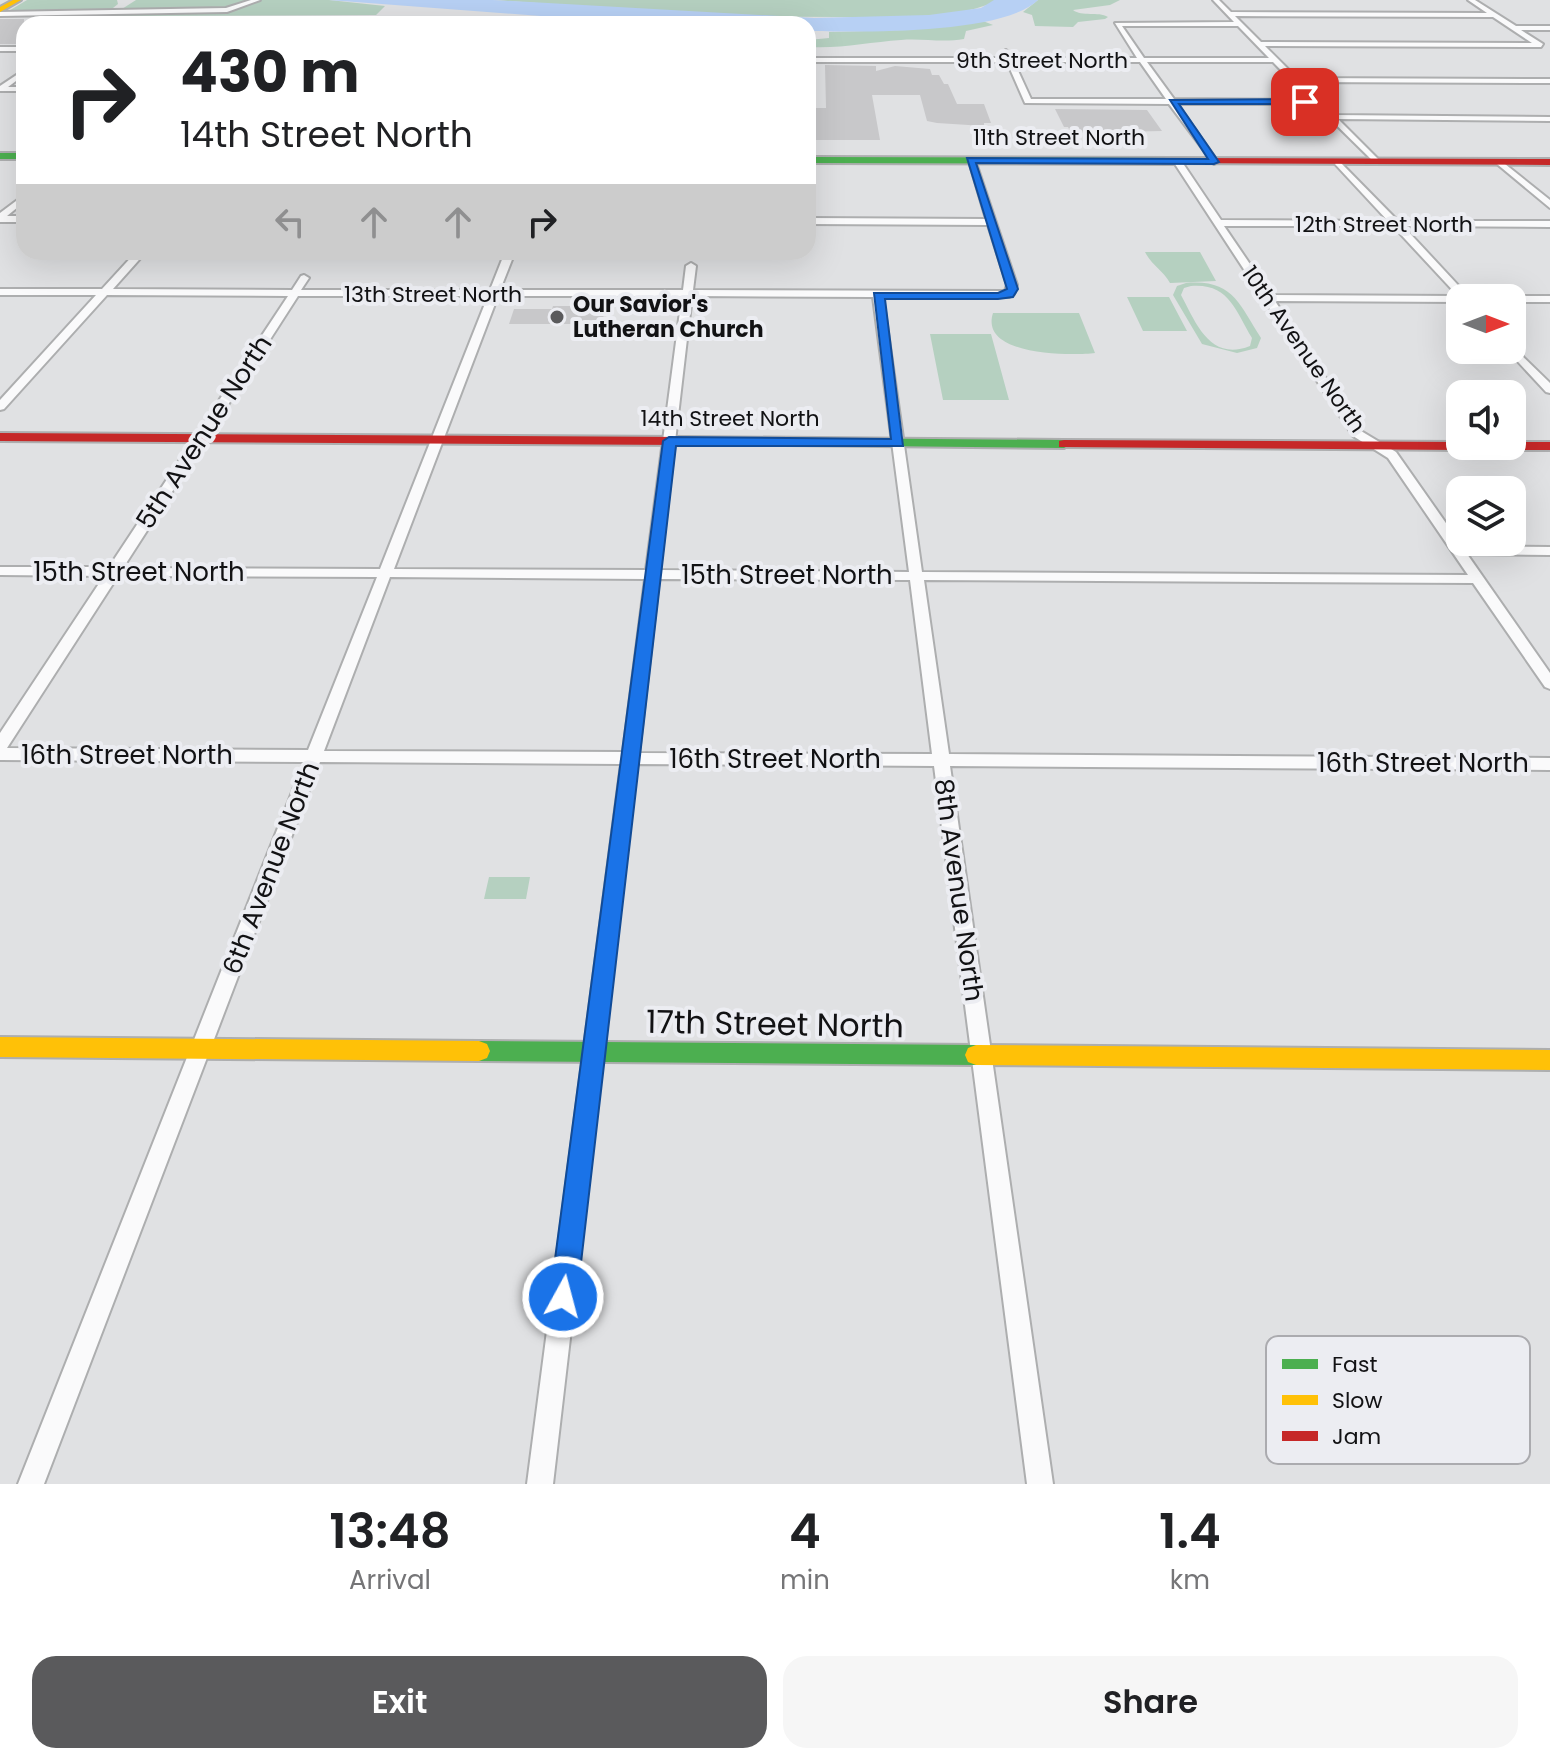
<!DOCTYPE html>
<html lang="en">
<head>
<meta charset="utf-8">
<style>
  body { margin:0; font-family:Poppins,sans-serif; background:#f6f6f6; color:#202124; height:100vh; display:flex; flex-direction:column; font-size:30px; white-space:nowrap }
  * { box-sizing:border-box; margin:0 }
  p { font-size:26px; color:#757577 }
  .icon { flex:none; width:44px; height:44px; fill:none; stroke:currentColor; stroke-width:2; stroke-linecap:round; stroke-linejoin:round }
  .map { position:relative; height:1484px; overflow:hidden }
  .drawer { display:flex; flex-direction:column; background:#fff; flex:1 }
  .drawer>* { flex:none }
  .hud { position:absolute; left:16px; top:16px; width:800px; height:244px; border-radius:24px; box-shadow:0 8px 32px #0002; background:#fff; color:#202124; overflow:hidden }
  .needle { width:52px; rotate:90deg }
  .tools { position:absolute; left:1446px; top:284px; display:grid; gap:16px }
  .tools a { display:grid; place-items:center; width:80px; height:80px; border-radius:16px; background:#fff; box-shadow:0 8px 32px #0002; font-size:40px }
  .pin { position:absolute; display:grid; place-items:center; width:68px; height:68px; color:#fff; margin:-34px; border-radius:16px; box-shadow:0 4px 12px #0006 }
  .me { position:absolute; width:88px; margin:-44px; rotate:7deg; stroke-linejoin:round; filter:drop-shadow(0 0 6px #0008) }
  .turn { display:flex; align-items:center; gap:28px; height:168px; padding:0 32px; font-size:36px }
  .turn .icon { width:104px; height:104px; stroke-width:2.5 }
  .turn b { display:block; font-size:56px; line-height:68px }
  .lanes { display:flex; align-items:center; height:76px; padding:0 32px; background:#0003; justify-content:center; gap:40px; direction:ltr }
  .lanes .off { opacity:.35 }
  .eta { display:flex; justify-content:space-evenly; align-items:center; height:136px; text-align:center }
  .eta b { font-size:48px; font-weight:600; line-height:56px }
  .cta { display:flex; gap:16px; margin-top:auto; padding:16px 32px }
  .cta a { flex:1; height:92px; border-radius:24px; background:#5a5a5c; color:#fff; font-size:32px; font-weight:600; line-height:92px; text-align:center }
  .cta a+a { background:#f6f6f6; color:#202124 }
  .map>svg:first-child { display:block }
</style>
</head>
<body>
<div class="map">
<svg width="1550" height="1484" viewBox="0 0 1550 1484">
  <rect width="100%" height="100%" fill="#e0e1e3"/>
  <path fill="#b5d0c0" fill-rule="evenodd" d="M27 0H117L118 4 108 12H7Z
    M136 0H329L385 6 376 15 111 16Z
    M493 0H994V2C952 20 900 17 855 17 734 18 614 8 493 0Z
    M1038 0H1120L1110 5 1073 10C1082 17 1098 11 1108 17L1105 19 1078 22 1073 27 1035 26 1032 15 1023 12Z
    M983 21 993 25 966 31 964 39C942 43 922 38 901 40 870 42 840 49 808 47V40L829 38V32L906 30Z
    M1145 252H1200L1216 281 1170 283C1163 270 1152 266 1145 252Z
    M1186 283C1233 279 1239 304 1261 338L1257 348 1237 353 1202 344 1173 295 1177 286ZM1191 286C1229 283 1235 310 1252 338L1250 346C1210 362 1196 323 1181 295L1184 288Z
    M1127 297H1169L1187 331H1143Z
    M993 313H1079L1095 353C1071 356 979 356 993 313Z
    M930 334H991L1009 400H943Z
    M489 877H530L526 899H484Z"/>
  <path fill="#b7d0f4" d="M329 0H493L814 18 929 15 981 8 994 0H1038C1002 35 859 32 808 31V24H646Z"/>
  <path fill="#c8c8ca" d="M0 19H24V44H0Z
    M825 65 876 66V71L895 66 930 69 932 75H939L944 84H948L957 104H984L991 123H984V126L937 123 927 121 920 95H872L880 140H808V108H826Z
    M1055 109 1147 110 1162 131 1071 133 1068 127H1064Z
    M553 306H600L599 309H605L601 328H582L573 327 574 324H509L514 309H552Z"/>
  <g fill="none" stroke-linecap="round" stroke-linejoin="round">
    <g stroke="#adaeaf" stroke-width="4">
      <path id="street" d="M251 0H260L227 12 0 16V12L226 8Z
        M1213 0H1219L1231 12 1487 13 1468 0H1475L1516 26H1550V30H1521L1543 44 1541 47 1265 46 1297 78 1550 79V83L1301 82 1334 115 1550 117V121L1338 119 1379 160 1376 164 1315 104H1177L1218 162 1214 164 1169 104 1025 103 1007 62H808V58H1005L1003 52 1006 50 1012 58H1137L1115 23 1234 22ZM1235 16 1493 17 1532 43 1261 42ZM1122 26H1238L1269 58H1144ZM1014 62H1140L1166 99H1031ZM1147 62H1273L1310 100 1174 99Z
        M0 47H24V51H0Z
        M24 70V75L8 87H24V91H0V86Z
        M968 158 975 160 1017 285 1014 294 1009 297H883L922 572 1468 575 1388 458 1353 436 1173 161 1180 159 1221 220 1388 221 1335 164 1338 160 1398 221H1550V227L1403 226 1470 298H1460V302L1275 301 1361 431 1396 452 1462 546 1550 547V555L1467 554 1550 673V689L1545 687 1473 583 924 580 949 754 1550 758V770L950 766 1053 1484H1027L934 766 637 764 553 1484H527L621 764 320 762 44 1484H18L304 762 0 760V733L104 576 0 575V567H109L288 296 107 295 4 409 0 410V400L96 295H0V289H102L136 252H146L113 289 292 290 301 276 304 275 309 278 301 290H490L505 252H515L500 290H683L686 266 691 263 696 266 693 290 1005 291 1007 285 988 225 808 224V218L986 219ZM1224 226H1393L1458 296 1271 295ZM298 296H488L380 569 123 568ZM498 296H682L646 570 394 569ZM692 296 873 297 909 572 660 570ZM118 576 377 577 308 750 7 748ZM390 577 645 579 623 752 324 751ZM659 579 910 580 932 754 639 753Z
        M1500 160 1550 200V208L1497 164Z
        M24 195V202L7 216H24V222H0V213Z
        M1512 296H1550V302H1512V298H1508Z
        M1512 346 1550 383V393L1546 392 1508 351 1512 350Z"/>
    </g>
    <g stroke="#adaeaf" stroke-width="4">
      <path id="fast" d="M0 153H24V159H0Z
        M808 157 1173 158 1178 161 1173 164 808 163Z
        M685 437 1064 440 1071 444 1064 448 680 444V438Z
        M479 1041 976 1045 984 1048 987 1055 984 1062 976 1065 479 1061 471 1058 468 1051 471 1044Z"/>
    </g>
    <g stroke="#adaeaf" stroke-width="4">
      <path id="slow" d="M13 0H21L0 12V7Z
        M0 1037 479 1041 487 1044 490 1051 487 1058 479 1061 0 1057Z
        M976 1045 1550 1050V1070L976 1065 968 1062 965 1055 968 1048Z"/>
    </g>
    <g stroke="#adaeaf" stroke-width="4">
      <path id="jam" d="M1173 158 1550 159V165L1170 163Z
        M0 433 685 437 692 441 685 445 0 441Z
        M1064 440 1460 442V446H1467L1460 450 1059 447V441Z
        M1512 442H1550V450H1494L1487 446H1512Z"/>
    </g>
    <use href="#street" fill="#fafafb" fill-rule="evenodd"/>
    <use href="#fast" fill="#4caf50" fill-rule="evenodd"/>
    <use href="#slow" fill="#ffc107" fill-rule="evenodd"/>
    <use href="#jam" fill="#c62828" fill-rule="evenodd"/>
  </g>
  <path fill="#1a73e8" stroke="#114b97" stroke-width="2" d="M1305 99 1308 104H1179L1219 162 1214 164 976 163 1018 289 1013 297 998 299H885L903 446H676L577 1297 573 1306 563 1310 554 1306 550 1297 663 441 669 437 891 439 874 293H998L1007 289 967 158 1208 159 1170 100Z"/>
  <circle fill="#5a5a5c" stroke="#ecedf2" stroke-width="3" cx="557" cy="317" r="8"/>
  <g text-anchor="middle" stroke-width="8" stroke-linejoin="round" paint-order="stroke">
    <g font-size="22" fill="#121214" stroke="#ecedf2">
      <text x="1042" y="68">9th Street North</text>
      <text x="1059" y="145">11th Street North</text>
      <text x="1384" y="232">12th Street North</text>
      <text x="433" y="302">13th Street North</text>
      <text transform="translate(1304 349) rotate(55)" y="8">10th Avenue North</text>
      <text x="730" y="426">14th Street North</text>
    </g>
    <g font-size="22" font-weight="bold" fill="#121214" stroke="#ecedf2" text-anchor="start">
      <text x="573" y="312">Our Savior's<tspan x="573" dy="25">Lutheran Church</tspan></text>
    </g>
    <g font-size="26" fill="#121214" stroke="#ecedf2">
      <text transform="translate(204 432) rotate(-57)" y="9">5th Avenue North</text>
      <text x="139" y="581">15th Street North</text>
      <text x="787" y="584">15th Street North</text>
      <text x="127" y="764">16th Street North</text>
      <text x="775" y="768">16th Street North</text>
      <text x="1423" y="772">16th Street North</text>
      <text transform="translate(271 868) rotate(-69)" y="9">6th Avenue North</text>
      <text transform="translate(959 890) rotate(82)" y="9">8th Avenue North</text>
    </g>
    <g font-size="32" fill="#121214" stroke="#ecedf2">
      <text transform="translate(775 1024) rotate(1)" y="11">17th Street North</text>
    </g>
  </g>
  <rect x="1266" y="1336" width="264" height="128" rx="12" fill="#ecedf2" stroke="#ababaf" stroke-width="2"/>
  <rect x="1282" y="1359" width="36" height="10" fill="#4caf50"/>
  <rect x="1282" y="1395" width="36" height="10" fill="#ffc107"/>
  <rect x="1282" y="1431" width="36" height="10" fill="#c62828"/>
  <g font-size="22" fill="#121214">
    <text x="1332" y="1372">Fast</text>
    <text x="1332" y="1408">Slow</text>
    <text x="1332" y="1444">Jam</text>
  </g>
</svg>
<div class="tools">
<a><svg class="needle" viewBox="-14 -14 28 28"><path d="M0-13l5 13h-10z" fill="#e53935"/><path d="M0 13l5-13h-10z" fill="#757577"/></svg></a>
<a><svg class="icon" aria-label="sound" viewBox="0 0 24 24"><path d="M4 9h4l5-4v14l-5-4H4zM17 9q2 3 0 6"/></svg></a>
<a><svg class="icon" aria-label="layers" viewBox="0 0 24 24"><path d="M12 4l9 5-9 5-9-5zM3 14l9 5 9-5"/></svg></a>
</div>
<div class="pin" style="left:1305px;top:102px;background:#d93025"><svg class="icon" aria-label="arrive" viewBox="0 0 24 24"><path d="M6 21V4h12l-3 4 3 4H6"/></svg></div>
<svg class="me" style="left:563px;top:1297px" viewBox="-20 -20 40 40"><circle r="17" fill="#1a73e8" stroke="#fff" stroke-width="3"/><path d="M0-11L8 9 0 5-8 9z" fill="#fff"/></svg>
<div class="hud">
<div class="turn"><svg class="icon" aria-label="right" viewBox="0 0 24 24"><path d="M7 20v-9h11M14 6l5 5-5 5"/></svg><div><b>430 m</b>14th Street North</div></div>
<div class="lanes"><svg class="icon off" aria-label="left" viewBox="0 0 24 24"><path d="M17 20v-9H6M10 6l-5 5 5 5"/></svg><svg class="icon off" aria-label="ahead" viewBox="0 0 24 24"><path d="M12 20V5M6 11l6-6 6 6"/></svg><svg class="icon off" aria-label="ahead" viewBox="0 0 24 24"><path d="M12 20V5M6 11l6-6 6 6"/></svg><svg class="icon" aria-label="right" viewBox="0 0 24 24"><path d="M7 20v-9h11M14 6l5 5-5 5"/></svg></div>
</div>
</div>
<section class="drawer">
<div class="eta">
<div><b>13:48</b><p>Arrival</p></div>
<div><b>4</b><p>min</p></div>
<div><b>1.4</b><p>km</p></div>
</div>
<div class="cta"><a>Exit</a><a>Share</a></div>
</section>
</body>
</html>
